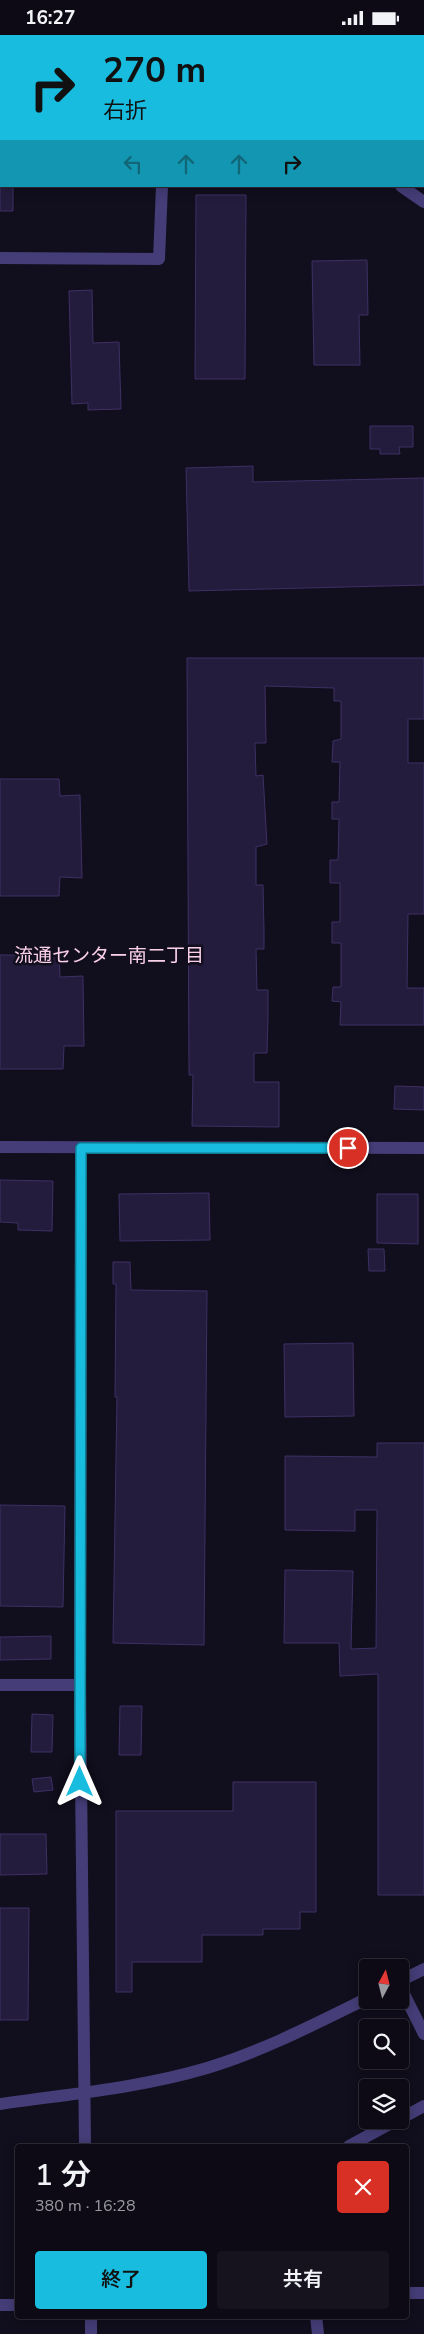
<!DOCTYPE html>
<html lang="ja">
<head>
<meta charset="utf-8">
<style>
  body { margin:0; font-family:"Nunito Sans","Noto Sans JP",sans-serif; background:#16131f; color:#f1f3f6; height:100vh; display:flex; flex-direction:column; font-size:19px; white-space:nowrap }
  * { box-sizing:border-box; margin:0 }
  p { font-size:16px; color:#9a9aa1 }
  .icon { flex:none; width:28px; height:28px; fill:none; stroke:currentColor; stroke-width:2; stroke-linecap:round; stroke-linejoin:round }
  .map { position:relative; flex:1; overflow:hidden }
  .side { position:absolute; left:15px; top:2109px; width:394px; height:175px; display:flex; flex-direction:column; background:#0d0a16; border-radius:5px; box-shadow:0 2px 12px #0003,0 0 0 1px #2d2b35 }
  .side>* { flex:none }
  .top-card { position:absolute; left:0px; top:0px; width:425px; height:152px; box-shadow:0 2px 12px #0003,0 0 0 1px #2d2b35; background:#17bcde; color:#111; overflow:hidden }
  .needle { width:32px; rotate:7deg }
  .tools { position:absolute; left:359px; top:1924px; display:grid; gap:10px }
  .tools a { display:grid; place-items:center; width:50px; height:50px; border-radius:5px; background:#0d0a16; box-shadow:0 2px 12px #0003,0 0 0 1px #2d2b35; font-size:25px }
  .pin { position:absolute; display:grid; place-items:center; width:42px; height:42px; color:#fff; margin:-21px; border:2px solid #fff; border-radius:50%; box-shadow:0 1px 5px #0007 }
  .me { position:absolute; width:55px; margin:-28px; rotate:0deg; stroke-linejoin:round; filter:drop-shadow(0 0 4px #0008) }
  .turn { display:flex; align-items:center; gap:18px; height:105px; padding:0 20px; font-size:22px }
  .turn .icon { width:65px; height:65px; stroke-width:2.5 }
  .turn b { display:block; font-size:35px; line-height:42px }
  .lanes { display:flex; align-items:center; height:48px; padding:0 20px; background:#0003; justify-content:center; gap:25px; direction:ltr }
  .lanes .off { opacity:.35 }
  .round { display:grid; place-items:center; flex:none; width:52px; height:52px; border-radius:5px; background:#16131f }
  .overview { display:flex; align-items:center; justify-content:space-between; height:85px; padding:0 20px }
  h1 { font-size:30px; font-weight:600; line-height:38px }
  .button { display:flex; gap:10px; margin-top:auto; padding:10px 20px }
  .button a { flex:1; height:58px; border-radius:5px; background:#17bcde; color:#111; font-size:20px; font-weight:600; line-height:58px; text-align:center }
  .button a+a { background:#16131f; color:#f1f3f6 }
  .status { display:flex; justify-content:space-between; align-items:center; height:35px; padding:0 25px; background:#0d0a16; direction:ltr }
  .status svg { height:14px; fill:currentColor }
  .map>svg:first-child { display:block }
</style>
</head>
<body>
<div class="status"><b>16:27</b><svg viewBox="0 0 49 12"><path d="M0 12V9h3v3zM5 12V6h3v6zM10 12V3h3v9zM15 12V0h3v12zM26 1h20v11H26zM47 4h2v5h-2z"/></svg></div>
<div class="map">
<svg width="424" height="2299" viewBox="0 0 424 2299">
  <rect width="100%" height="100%" fill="#110e1d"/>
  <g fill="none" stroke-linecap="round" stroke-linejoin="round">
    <path stroke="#0d1936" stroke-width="5" d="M411 0 412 1"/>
  </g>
  <path fill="#241c3c" stroke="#3e3065" d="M0 151H13V176H0Z
    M196 160H246L245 344H195Z
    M367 225 368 280H359L360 330H314L312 226Z
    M92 255 93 308 119 307 121 374 88 375V368L72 369 69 256Z
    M370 391H413V412H399L400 419H380V414H370Z
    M253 431V447L424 443V550L189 556 186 433Z
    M187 623H424V684H408V728H424V879H408L407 953H424V990H340L341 967 332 966 333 952H341V908H332V887H340V848H330V825H338L339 784H332V767H339L340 727H332L333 706 341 704V666H334V653L265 651 266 708H255L256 741 263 740 267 809 256 812V850H263L264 895V914H256L257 955H268V982L267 1018H254V1047H279V1092L192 1091 193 1040H189Z
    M0 744H59L60 761 80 760 82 843 60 842 59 861H0Z
    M0 920H59L60 942 83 941 84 1011H64L63 1034H0Z
    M395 1051 424 1052V1075L394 1074Z
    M0 1145 53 1146 52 1196 18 1195V1188L0 1187Z
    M209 1158 210 1205 120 1206 119 1159Z
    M377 1159H418V1209L377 1208Z
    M368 1214H384L385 1236H369Z
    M113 1227H130L131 1255 207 1256 204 1610 113 1608 117 1362H115L116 1249H113Z
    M353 1308 354 1381 285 1382 284 1309Z
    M377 1408H424V1860H378V1639L340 1641 339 1608H284L285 1535 353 1536 351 1614 376 1613 377 1475H355V1496L285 1495V1421L377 1422Z
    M0 1470 65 1471 63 1572 0 1571Z
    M51 1601V1624L0 1625V1602Z
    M120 1671H142L141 1720H119Z
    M32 1679 53 1680 52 1717H31Z
    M51 1742 53 1755 34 1757 32 1744Z
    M233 1747H316V1877H300V1894H263V1900H202V1927H132V1957H116V1776H233Z
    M0 1799H46L47 1839 0 1840Z
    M0 1873H29L28 1985H0Z"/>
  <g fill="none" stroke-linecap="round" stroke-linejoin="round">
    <path stroke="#39a3a3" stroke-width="3" stroke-dasharray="2.5 4" stroke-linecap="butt" d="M387 0 388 1"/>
    <path stroke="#443d77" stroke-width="12" d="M49 1V0
      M0 11 1 12
      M401 151 424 167
      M0 223 159 224 162 151
      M0 1112 424 1113
      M81 1113 80 1650 85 2111
      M0 1650H80
      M400 1946 424 1934
      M400 1951 424 1999
      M0 2069C68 2059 140 2053 207 2033 263 2016 315 1989 368 1963
      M400 2084 424 2071
      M349 2111 397 2085
      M406 2258H424
      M0 2270H18
      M91 2281V2299
      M316 2281 318 2299"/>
  </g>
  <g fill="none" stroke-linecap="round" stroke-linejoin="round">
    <g stroke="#0f7a90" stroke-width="12">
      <path id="route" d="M80 1747 81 1113H348"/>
    </g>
    <use href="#route" stroke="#17bcde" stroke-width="9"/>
  </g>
  <g text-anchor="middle" stroke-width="5" stroke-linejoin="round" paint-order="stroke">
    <g font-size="19" fill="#fad0e8" stroke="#110e1d">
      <text x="109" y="927">流通センター南二丁目</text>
    </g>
  </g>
</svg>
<div class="tools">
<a><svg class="needle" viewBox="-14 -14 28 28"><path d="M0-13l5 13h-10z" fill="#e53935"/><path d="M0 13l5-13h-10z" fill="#9a9aa1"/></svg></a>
<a><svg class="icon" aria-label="search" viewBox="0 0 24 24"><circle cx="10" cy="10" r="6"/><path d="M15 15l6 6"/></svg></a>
<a><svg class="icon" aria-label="layers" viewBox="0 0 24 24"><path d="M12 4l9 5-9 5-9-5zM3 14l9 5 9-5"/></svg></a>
</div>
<div class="pin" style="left:348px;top:1113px;background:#d93025"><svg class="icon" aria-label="arrive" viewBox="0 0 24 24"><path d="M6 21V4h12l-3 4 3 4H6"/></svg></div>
<svg class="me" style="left:80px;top:1747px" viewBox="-20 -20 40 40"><path d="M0-17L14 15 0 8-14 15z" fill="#17bcde" stroke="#fff" stroke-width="4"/></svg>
<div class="top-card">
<div class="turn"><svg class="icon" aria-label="right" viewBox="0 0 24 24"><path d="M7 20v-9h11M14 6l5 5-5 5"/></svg><div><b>270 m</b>右折</div></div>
<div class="lanes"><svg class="icon off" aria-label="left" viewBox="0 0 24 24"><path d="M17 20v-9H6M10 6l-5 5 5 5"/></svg><svg class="icon off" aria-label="ahead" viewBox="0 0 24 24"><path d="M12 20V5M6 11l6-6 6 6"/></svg><svg class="icon off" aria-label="ahead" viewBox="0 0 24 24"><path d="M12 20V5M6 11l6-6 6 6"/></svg><svg class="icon" aria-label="right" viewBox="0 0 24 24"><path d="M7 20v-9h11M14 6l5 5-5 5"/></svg></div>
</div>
<section class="side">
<div class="overview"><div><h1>1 分</h1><p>380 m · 16:28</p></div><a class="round" style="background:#d93025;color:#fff"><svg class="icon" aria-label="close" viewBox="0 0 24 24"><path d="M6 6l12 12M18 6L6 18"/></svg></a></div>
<div class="button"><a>終了</a><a>共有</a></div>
</section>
</div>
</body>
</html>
